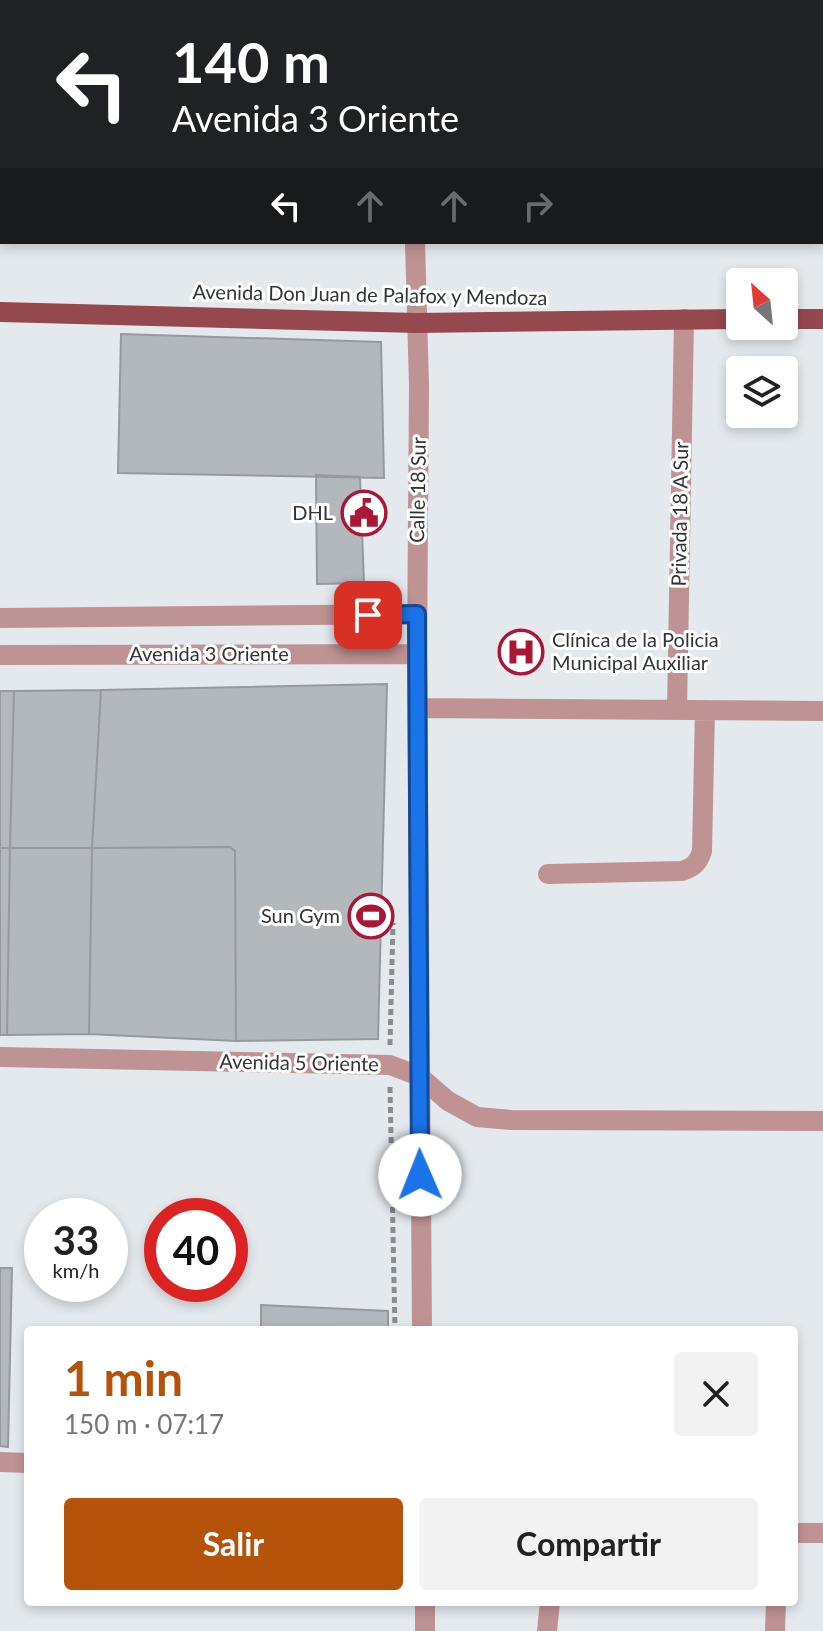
<!DOCTYPE html>
<html lang="es">
<head>
<meta charset="utf-8">
<style>
  body { margin:0; font-family:Lato,sans-serif; background:#f2f2f2; color:#222; height:100vh; display:flex; flex-direction:column; font-size:30px; white-space:nowrap }
  * { box-sizing:border-box; margin:0 }
  p { font-size:26px; color:#767676 }
  .icon { flex:none; width:44px; height:44px; fill:none; stroke:currentColor; stroke-width:2; stroke-linecap:round; stroke-linejoin:round }
  .map { position:relative; flex:1; overflow:hidden }
  .sheet { position:absolute; left:24px; top:1326px; width:774px; height:280px; display:flex; flex-direction:column; background:#fff; border-radius:8px; box-shadow:0 4px 12px #0003 }
  .sheet>* { flex:none }
  .hud { position:absolute; left:0px; top:0px; width:824px; height:244px; box-shadow:0 4px 12px #0003; background:#202124; color:#fff; overflow:hidden }
  .needle { width:52px; rotate:333deg }
  .buttons { position:absolute; left:726px; top:268px; display:grid; gap:16px }
  .buttons a { display:grid; place-items:center; width:72px; height:72px; border-radius:8px; background:#fff; box-shadow:0 4px 12px #0003; font-size:40px }
  .speed { position:absolute; left:24px; top:1198px; display:flex; gap:16px; font-size:40px; font-weight:700; text-align:center }
  .speed>* { display:grid; place-content:center; width:104px; height:104px; border-radius:50%; background:#fff; box-shadow:0 4px 12px #0003; line-height:1 }
  .speed small { font-size:20px; font-weight:400 }
  .speed .limit { border:12px solid #d22; background:#fff; color:#111 }
  .pin { position:absolute; display:grid; place-items:center; width:68px; height:68px; color:#fff; margin:-34px; border-radius:16px; box-shadow:0 4px 12px #0006 }
  .me { position:absolute; width:88px; margin:-44px; rotate:359deg; stroke-linejoin:round; filter:drop-shadow(0 0 6px #0008) }
  .turn { display:flex; align-items:center; gap:28px; height:168px; padding:0 40px; font-size:36px }
  .turn .icon { width:104px; height:104px; stroke-width:2.5 }
  .turn b { display:block; font-size:56px; line-height:68px }
  .lanes { display:flex; align-items:center; height:76px; padding:0 40px; background:#0003; justify-content:center; gap:40px; direction:ltr }
  .lanes .off { opacity:.35 }
  .round { display:grid; place-items:center; flex:none; width:84px; height:84px; border-radius:8px; background:#f2f2f2 }
  .headline { display:flex; align-items:center; justify-content:space-between; height:136px; padding:0 40px }
  h1 { font-size:48px; font-weight:700; line-height:60px; color:#b45309 }
  .cta { display:flex; gap:16px; margin-top:auto; padding:16px 40px }
  .cta a { flex:1; height:92px; border-radius:8px; background:#b45309; color:#fff; font-size:32px; font-weight:700; line-height:92px; text-align:center }
  .cta a+a { background:#f2f2f2; color:#222 }
  .map>svg:first-child { display:block }
</style>
</head>
<body>
<div class="map">
<svg width="823" height="1631" viewBox="0 0 823 1631">
  <rect width="100%" height="100%" fill="#e4e9ee"/>
  <path fill="#b3b8bd" stroke="#969aa0" stroke-width="2" d="M121 334 381 342 384 478 118 473Z
    M316 475 360 477 364 583 317 584Z
    M387 684 378 1039 236 1041 235 851 230 847 92 848 101 690Z
    M101 690 92 848H10L14 691Z
    M0 691H14L10 848H0Z
    M230 847 235 851 236 1041 89 1034 92 848Z
    M0 848H10L7 1035H0Z
    M10 848H92L89 1034 7 1035Z
    M0 1268H12L8 1447 0 1446Z
    M261 1305 388 1311V1330H261Z"/>
  <g fill="none" stroke-linecap="round" stroke-linejoin="round">
    <path stroke="#898d90" stroke-width="5" stroke-dasharray="6 4" stroke-linecap="butt" d="M390 1045 393 923
      M390 1087 395 1330"/>
    <path stroke="#bf9293" stroke-width="20" d="M4 0V2
      M124 0V2
      M407 0V2
      M82 2V0
      M415 242 419 386 417 654 422 1330
      M0 618 417 614
      M0 655 417 654
      M418 708 823 711
      M677 709 684 319
      M548 874 682 871C694 867 698 863 702 851L705 710
      M0 1057 390 1065 419 1076 448 1101 477 1117 511 1120 823 1121
      M0 1462 28 1463
      M794 1533H823
      M425 1602V1631
      M547 1631 550 1602
      M775 1631 776 1602"/>
    <path stroke="#95484d" stroke-width="20" d="M0 312 417 323 740 319
      M784 319H823"/>
  </g>
  <g fill="none" stroke-linecap="round" stroke-linejoin="round">
    <g stroke="#114b97" stroke-width="20">
      <path id="route" d="M368 615 417 614 420 1175"/>
    </g>
    <use href="#route" stroke="#1a73e8" stroke-width="14"/>
  </g>
  <defs>
    <g id="civic-ring" transform="scale(2.3)"><circle r="9.5" fill="#fff" stroke="#ac1636" stroke-width="1.5"/><path d="M-.6-6.5H3V-4.5H.6V-3L4-1V1h2V6H-6V1h2V-1L-.6-3ZM-1.2 2.5V6h2.4V2.5Z" fill="#ac1636"/></g>
    <g id="hospital-ring" transform="scale(2.3)"><circle r="9.5" fill="#fff" stroke="#ac1636" stroke-width="1.5"/><path d="M-5-5h3v3.5h4V-5h3V5h-3V1.5h-4V5h-3Z" fill="#ac1636"/></g>
    <g id="stadium-ring" transform="scale(2.3)"><circle r="9.5" fill="#fff" stroke="#ac1636" stroke-width="1.5"/><path d="M0-5a6.5 5 0 1 0 0 10a6.5 5 0 1 0 0-10ZM-3.5-1.8h7v3.6h-7Z" fill="#ac1636"/></g>
  </defs>
  <g fill-rule="evenodd">
    <use href="#civic-ring" x="364" y="513"/>
    <use href="#hospital-ring" x="521" y="652"/>
    <use href="#stadium-ring" x="371" y="916"/>
  </g>
  <g text-anchor="middle" stroke-width="6" stroke-linejoin="round" paint-order="stroke">
    <g font-size="20" fill="#323436" stroke="#fff">
      <text transform="translate(370 295) rotate(1)" y="7">Avenida Don Juan de Palafox y Mendoza</text>
      <text transform="translate(418 490) rotate(-89)" y="7">Calle 18 Sur</text>
      <text transform="translate(680 514) rotate(-89)" y="7">Privada 18 A Sur</text>
      <text x="209" y="661">Avenida 3 Oriente</text>
      <text transform="translate(299 1063) rotate(1)" y="7">Avenida 5 Oriente</text>
    </g>
    <g font-size="20" fill="#323436" stroke="#fff" text-anchor="end">
      <text x="333" y="520">DHL</text>
      <text x="552" y="647" text-anchor="start">Clínica de la Policia<tspan x="552" dy="23">Municipal Auxiliar</tspan></text>
      <text x="340" y="923">Sun Gym</text>
    </g>
  </g>
</svg>
<div class="buttons">
<a><svg class="needle" viewBox="-14 -14 28 28"><path d="M0-13l5 13h-10z" fill="#e53935"/><path d="M0 13l5-13h-10z" fill="#767676"/></svg></a>
<a><svg class="icon" aria-label="layers" viewBox="0 0 24 24"><path d="M12 4l9 5-9 5-9-5zM3 14l9 5 9-5"/></svg></a>
</div>
<div class="speed"><div>33<small>km/h</small></div><div class="limit">40</div></div>
<div class="pin" style="left:368px;top:615px;background:#d93025"><svg class="icon" aria-label="arrive" viewBox="0 0 24 24"><path d="M6 21V4h12l-3 4 3 4H6"/></svg></div>
<svg class="me" style="left:420px;top:1175px" viewBox="-20 -20 40 40"><circle r="19" fill="#fff"/><path d="M0-13L10 11 0 6-10 11z" fill="#1a73e8"/></svg>
<div class="hud">
<div class="turn"><svg class="icon" aria-label="left" viewBox="0 0 24 24"><path d="M17 20v-9H6M10 6l-5 5 5 5"/></svg><div><b>140 m</b>Avenida 3 Oriente</div></div>
<div class="lanes"><svg class="icon" aria-label="left" viewBox="0 0 24 24"><path d="M17 20v-9H6M10 6l-5 5 5 5"/></svg><svg class="icon off" aria-label="ahead" viewBox="0 0 24 24"><path d="M12 20V5M6 11l6-6 6 6"/></svg><svg class="icon off" aria-label="ahead" viewBox="0 0 24 24"><path d="M12 20V5M6 11l6-6 6 6"/></svg><svg class="icon off" aria-label="right" viewBox="0 0 24 24"><path d="M7 20v-9h11M14 6l5 5-5 5"/></svg></div>
</div>
<section class="sheet">
<div class="headline"><div><h1>1 min</h1><p>150 m · 07:17</p></div><a class="round"><svg class="icon" aria-label="close" viewBox="0 0 24 24"><path d="M6 6l12 12M18 6L6 18"/></svg></a></div>
<div class="cta"><a>Salir</a><a>Compartir</a></div>
</section>
</div>
</body>
</html>
